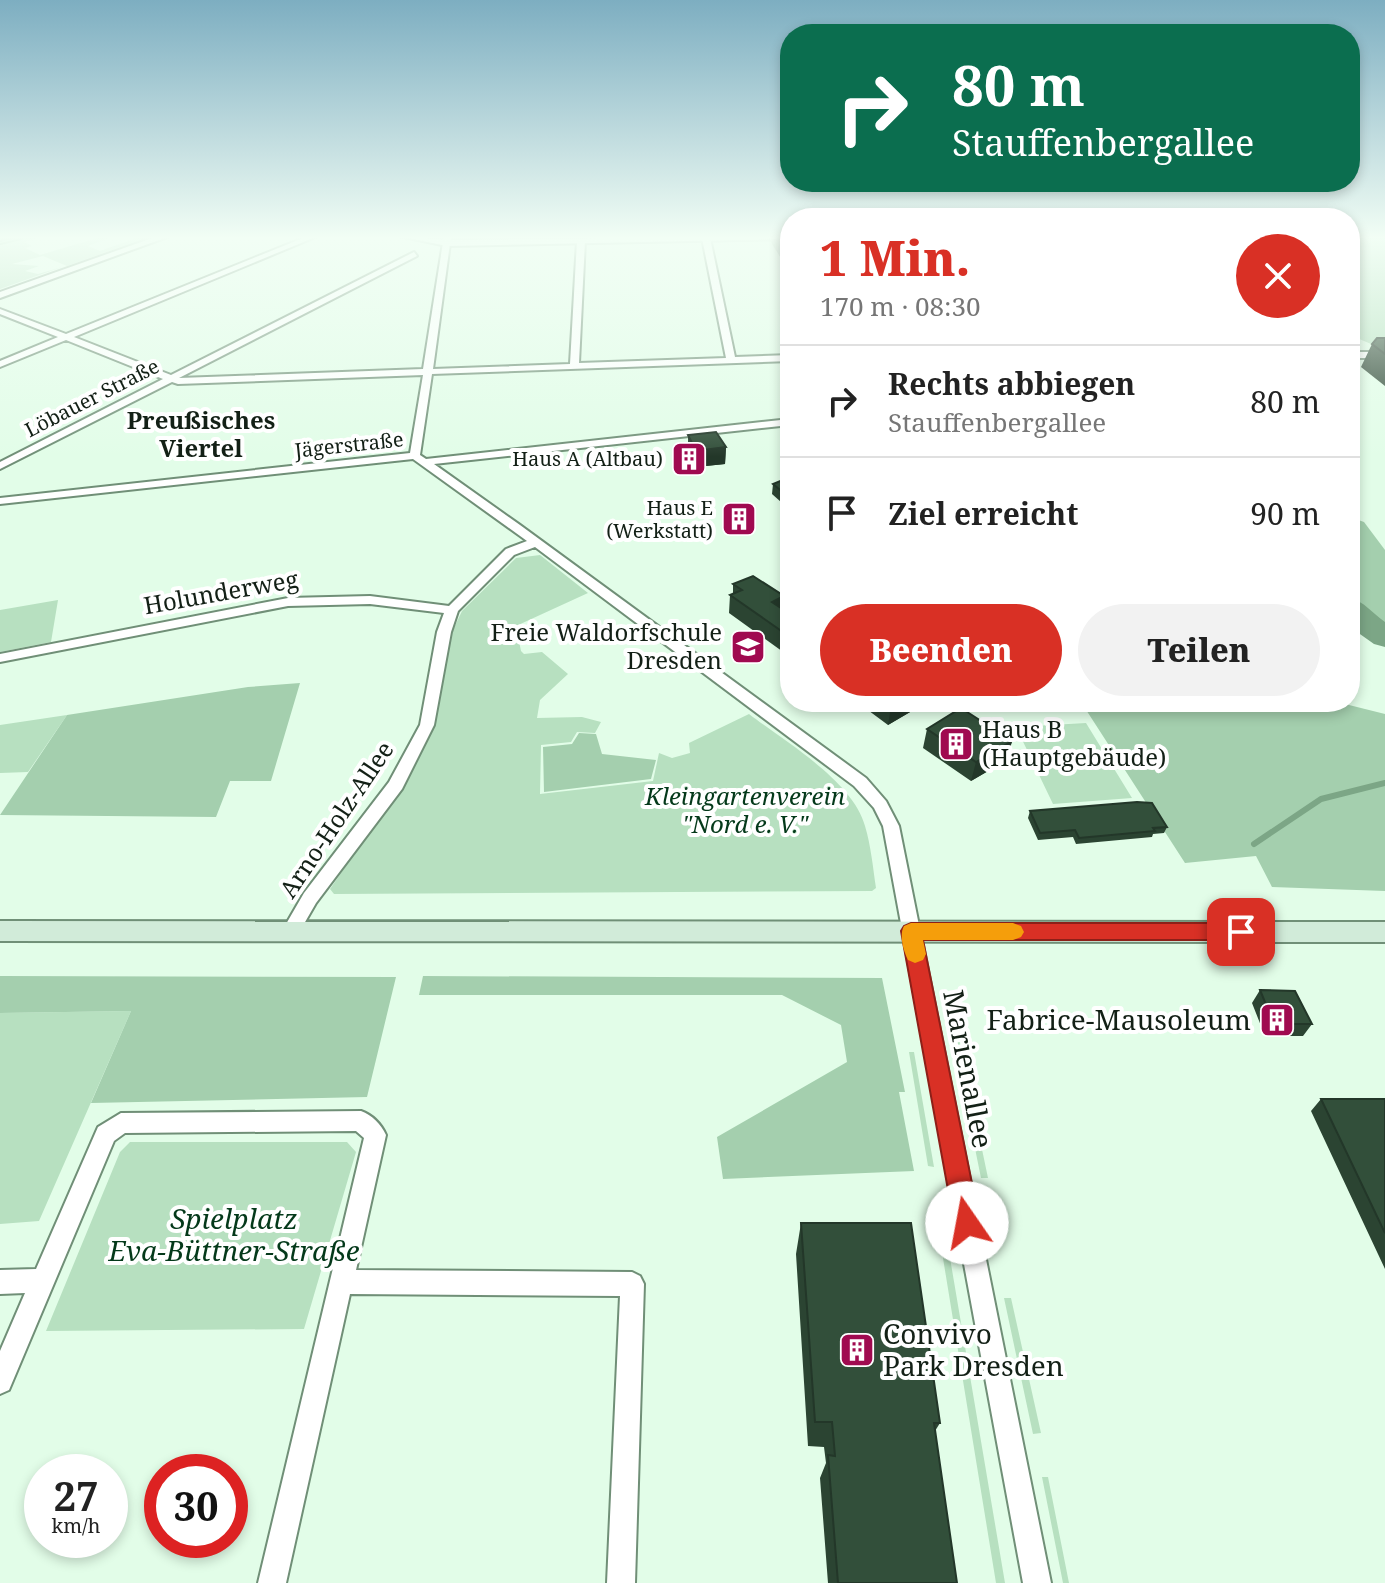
<!DOCTYPE html>
<html lang="de">
<head>
<meta charset="utf-8">
<style>
  body { margin:0; font-family:"Noto Serif",serif; background:#f2f2f2; color:#222; height:100vh; display:flex; flex-direction:column; font-size:30px; white-space:nowrap }
  * { box-sizing:border-box; margin:0 }
  p { font-size:26px; color:#767676 }
  .icon { flex:none; width:44px; height:44px; fill:none; stroke:currentColor; stroke-width:2; stroke-linecap:round; stroke-linejoin:round }
  .map { position:relative; flex:1; overflow:hidden }
  .drawer { position:absolute; left:780px; top:208px; width:580px; height:504px; display:flex; flex-direction:column; background:#fff; border-radius:32px; box-shadow:0 4px 12px #0003 }
  .drawer>* { flex:none }
  .top-card { position:absolute; left:780px; top:24px; width:580px; height:168px; border-radius:32px; box-shadow:0 4px 12px #0003; background:#0b6e4f; color:#fff; overflow:hidden }
  .speed { position:absolute; left:24px; top:1454px; display:flex; gap:16px; font-size:40px; font-weight:700; text-align:center }
  .speed>* { display:grid; place-content:center; width:104px; height:104px; border-radius:50%; background:#fff; box-shadow:0 4px 12px #0003; line-height:1 }
  .speed small { font-size:20px; font-weight:400 }
  .speed .limit { border:12px solid #d22; background:#fff; color:#111 }
  .pin { position:absolute; display:grid; place-items:center; width:68px; height:68px; color:#fff; margin:-34px; border-radius:16px; box-shadow:0 4px 12px #0006 }
  .me { position:absolute; width:88px; margin:-44px; rotate:348deg; stroke-linejoin:round; filter:drop-shadow(0 0 6px #0008) }
  .turn { display:flex; align-items:center; gap:28px; height:168px; padding:0 40px; font-size:36px }
  .turn .icon { width:104px; height:104px; stroke-width:2.5 }
  .turn b { display:block; font-size:56px; line-height:68px }
  .round { display:grid; place-items:center; flex:none; width:84px; height:84px; border-radius:42px; background:#f2f2f2 }
  .headline { display:flex; align-items:center; justify-content:space-between; height:136px; padding:0 40px }
  h1 { font-size:48px; font-weight:800; line-height:60px; color:#d93025 }
  .cta { display:flex; gap:16px; margin-top:auto; padding:16px 40px }
  .cta a { flex:1; height:92px; border-radius:48px; background:#d93025; color:#fff; font-size:32px; font-weight:800; line-height:92px; text-align:center }
  .cta a+a { background:#f2f2f2; color:#222 }
  ul { padding:0; list-style:none }
  li { display:flex; align-items:center; gap:24px; height:112px; padding:0 40px; border-top:2px solid #e0e0e0 }
  li div { flex:1 }
  li b { display:block; font-size:30px }
  li em { font-style:normal }
  .map>svg:first-child { display:block }
</style>
</head>
<body>
<div class="map">
<svg width="1385" height="1583" viewBox="0 0 1385 1583">
  <rect width="100%" height="100%" fill="#e2fde8"/>
  <path fill="#b7e0c0" d="M32 236H45L24 242 32 246 25 248 40 255 104 236H115L88 246 100 251 142 236H151L67 266 43 256 12 264 39 266 25 271 38 274 62 267 0 289V244Z
    M1350 236H1385V350L1350 335Z
    M540 555 588 593 516 626 521 651 524 654 542 652 568 674 540 700 537 718 582 717 601 722 595 733 577 732 571 742 541 745 540 794 653 781 659 753 672 758 690 753 689 743 749 714C784 741 853 781 865 826 871 846 873 868 876 888L872 891 334 894 330 889 403 783 435 725 452 632 462 611 516 558Z
    M58 600 51 642 0 652V610Z
    M67 715 28 772 0 773V725Z
    M1086 723 1132 798 1053 804 1016 727Z
    M131 1011 39 1221 0 1224V1013Z
    M951 1030H957L988 1178H981Z
    M909 1052H914L934 1167 928 1166Z
    M130 1142H347L356 1152 304 1329 46 1331 120 1152Z
    M942 1252H949L1005 1583H996Z
    M1004 1298H1011L1041 1433 1033 1434Z
    M1042 1477H1048L1069 1583H1063Z"/>
  <path fill="#a4cfae" d="M1350 517 1364 522 1385 550V644L1350 618Z
    M300 683 271 781H230L216 817 0 815 67 715 248 687Z
    M1081 702H1337L1385 714V891L1272 887 1256 856 1185 863Z
    M579 733 596 734 602 754 656 760 651 779 544 792 543 747 572 744Z
    M0 976 396 977 367 1097 91 1103 131 1011 0 1013Z
    M423 976 882 978 905 1092H899L914 1171 723 1179 717 1137 847 1062 841 1025 782 995H419Z"/>
  <g fill="none" stroke-linecap="round" stroke-linejoin="round">
    <path stroke="#7ca686" stroke-width="6" d="M1254 844 1321 799 1385 783"/>
    <path fill="#7ca686" fill-rule="evenodd" d="M767 236H783L790 246V264L784 263Z
      M1350 598C1364 601 1373 614 1385 622V647L1374 644 1350 627Z"/>
    <g stroke="#708f77" stroke-width="4">
      <path id="minor" d="M308 236H318L74 337 171 375 414 252 417 256 179 378 423 369 444 236H451L433 369 570 364 577 241 581 239 585 241 579 363 726 358 702 238 706 236 710 238 735 357 790 355V361L432 374 420 455 426 459 790 419V425L434 464 520 525 866 778 886 801 899 826 1051 1583H1023L883 826 874 808 854 786 535 547 514 555 458 611 451 632 434 725 402 789 316 903 297 936 291 938 285 936 282 931 304 893 389 782 420 725 437 632 444 613 370 604 288 606 0 662V654L288 598 370 596 449 606 506 549 527 541 413 459 0 504V498L410 453 423 375 178 384 172 382 0 469V462L163 379 66 340 0 367V361L58 337 0 314V309L66 334Z
        M1350 352H1385V358H1350Z
        M361 1111C372 1115 381 1124 386 1135L356 1270 632 1272 640 1276 644 1284 635 1583H607L620 1296 350 1294 286 1583H258L364 1138 356 1131 125 1133 114 1141 9 1390 0 1394V1351L25 1293 0 1294V1270L36 1269 98 1127 121 1113Z"/>
    </g>
    <g stroke="#708f77" stroke-width="4">
      <path id="tertiary" d="M158 236H170L0 298V292Z
        M399 236 447 240 790 236V239L447 246Z"/>
    </g>
    <g stroke="#708f77" stroke-width="4">
      <path id="secondary" d="M0 921 1385 922V942L0 941Z"/>
    </g>
    <g stroke="#49865b" stroke-width="4">
      <path id="primary" d="M23 236 21 238 0 243V237Z"/>
    </g>
    <use href="#minor" fill="#fff" fill-rule="evenodd"/>
    <use href="#tertiary" fill="#fff" fill-rule="evenodd"/>
    <use href="#secondary" fill="#d1ebd9" fill-rule="evenodd"/>
    <use href="#primary" fill="#a3d7b3" fill-rule="evenodd"/>
    <path stroke="#5b6d60" stroke-width="2" d="M0 241 20 236"/>
  </g>
  <path fill="#2b4432" d="M1385 338V386L1361 367 1372 344Z
    M688 435 726 447 725 464 696 467 688 451Z
    M790 477V510L772 494 773 484Z
    M733 584 790 614V667L786 664V654L729 613 730 595 733 594Z
    M857 702H923L922 705 888 725Z
    M927 729 1012 741 1007 760 971 781 923 748Z
    M1030 811 1167 827 1164 833 1153 834 1152 837 1076 844 1073 837 1038 840 1028 818Z
    M1260 990 1312 1024 1303 1036H1265L1252 1003Z
    M1321 1099H1385V1269L1311 1111Z
    M801 1223 940 1423 935 1431 957 1583H828L820 1478 826 1463 824 1447 808 1446 796 1254Z"/>
  <path fill="#233729" d="M726 447 725 464 696 467V451Z
    M784 596 783 614 772 602Z
    M898 702H923L922 705 888 725 891 706Z
    M1012 741 1007 760 971 781 976 762Z"/>
  <path fill="#324f3a" stroke="#233729" stroke-width="2" d="M1377 338H1385V354L1372 344Z
    M716 432 726 447 696 451 688 435Z
    M790 477V498L773 484Z
    M753 576 784 596 772 602 790 614V637L730 595 742 590 733 584Z
    M886 702H898L891 706Z
    M961 708 1012 741 976 762 927 729Z
    M1137 802 1152 803 1167 827 1153 828 1155 831 1079 838 1075 830 1040 833 1030 811Z
    M1260 990 1295 991 1312 1024H1274Z
    M1321 1099H1385V1233Z
    M801 1223H911L940 1423H934L957 1583H838L828 1455 835 1456 832 1422H815Z"/>
  <linearGradient id="sky" x2="0" y2="1"><stop stop-color="#7daec1"/><stop offset="0.52" stop-color="#f2fef5"/><stop offset="1" stop-color="#f2fef5" stop-opacity="0"/></linearGradient>
  <rect width="1385" height="457" fill="url(#sky)"/>
  <path fill="#d93025" stroke="#8d1f18" stroke-width="2" d="M911 923H1241L1248 926 1251 932 1248 937 1241 940H923L980 1223 977 1232 967 1236 958 1232 954 1223 901 931 904 926Z"/>
  <path fill="#f59e0b" d="M911 923H1013L1021 926 1024 932 1021 937 1013 940H923L926 954 923 960 915 963 908 960C903 950 899 935 904 926Z"/>
  <defs>
    <g id="building-square" transform="scale(1.8)"><rect x="-9" y="-9" width="18" height="18" rx="4" fill="#a00a50" stroke="#fff"/><path d="M-4-6H4V6H1V3H-1V6H-4ZM-2.5-4.3h1.7v1.8h-1.7ZM.8-4.3h1.7v1.8H.8ZM-2.5-1h1.7V.8h-1.7ZM.8-1h1.7V.8H.8Z" fill="#fff"/></g>
    <g id="school-square" transform="scale(1.8)"><rect x="-9" y="-9" width="18" height="18" rx="4" fill="#a00a50" stroke="#fff"/><path d="M0-5L7-2L0 1L-7-2ZM-4 1L0 2.5L4 1V4Q0 6-4 4Z" fill="#fff"/></g>
  </defs>
  <g fill-rule="evenodd">
    <use href="#building-square" x="689" y="459"/>
    <use href="#building-square" x="739" y="519"/>
    <use href="#school-square" x="748" y="647"/>
    <use href="#building-square" x="956" y="744"/>
    <use href="#building-square" x="1277" y="1020"/>
    <use href="#building-square" x="857" y="1350"/>
  </g>
  <g text-anchor="middle" stroke-width="8" stroke-linejoin="round" paint-order="stroke">
    <g font-size="20" fill="#132016" stroke="#fff">
      <text transform="translate(92 398) rotate(-27)" y="7">Löbauer Straße</text>
      <text transform="translate(349 445) rotate(-6)" y="7">Jägerstraße</text>
    </g>
    <g font-size="20" fill="#132016" stroke="#fff" text-anchor="end">
      <text x="663" y="466">Haus A (Altbau)</text>
      <text x="713" y="515">Haus E<tspan x="713" dy="23">(Werkstatt)</tspan></text>
    </g>
    <g font-size="24" font-weight="bold" fill="#132016" stroke="#fff">
      <text x="201" y="429">Preußisches<tspan x="201" dy="28">Viertel</tspan></text>
    </g>
    <g font-size="24" fill="#132016" stroke="#fff">
      <text transform="translate(221 593) rotate(-10)" y="8">Holunderweg</text>
      <text transform="translate(337 820) rotate(-56)" y="8">Arno-Holz-Allee</text>
    </g>
    <g font-size="24" fill="#132016" stroke="#fff" text-anchor="end">
      <text x="722" y="641">Freie Waldorfschule<tspan x="722" dy="28">Dresden</tspan></text>
      <text x="982" y="738" text-anchor="start">Haus B<tspan x="982" dy="28">(Hauptgebäude)</tspan></text>
    </g>
    <g font-size="24" font-style="italic" fill="#04391a" stroke="#fff">
      <text x="745" y="805">Kleingartenverein<tspan x="745" dy="28">"Nord e. V."</tspan></text>
    </g>
    <g font-size="28" fill="#132016" stroke="#fff" text-anchor="end">
      <text x="1251" y="1030">Fabrice-Mausoleum</text>
      <text x="883" y="1344" text-anchor="start">Convivo<tspan x="883" dy="32">Park Dresden</tspan></text>
    </g>
    <g font-size="28" fill="#132016" stroke="#fff">
      <text transform="translate(968 1069) rotate(79)" y="10">Marienallee</text>
    </g>
    <g font-size="28" font-style="italic" fill="#04391a" stroke="#fff">
      <text x="234" y="1229">Spielplatz<tspan x="234" dy="32">Eva-Büttner-Straße</tspan></text>
    </g>
  </g>
</svg>
<div class="speed"><div>27<small>km/h</small></div><div class="limit">30</div></div>
<div class="pin" style="left:1241px;top:932px;background:#d93025"><svg class="icon" aria-label="arrive" viewBox="0 0 24 24"><path d="M6 21V4h12l-3 4 3 4H6"/></svg></div>
<svg class="me" style="left:967px;top:1223px" viewBox="-20 -20 40 40"><circle r="19" fill="#fff"/><path d="M0-13L10 11 0 6-10 11z" fill="#d93025"/></svg>
<div class="top-card">
<div class="turn"><svg class="icon" aria-label="right" viewBox="0 0 24 24"><path d="M7 20v-9h11M14 6l5 5-5 5"/></svg><div><b>80 m</b>Stauffenbergallee</div></div>
</div>
<section class="drawer">
<div class="headline"><div><h1>1 Min.</h1><p>170 m · 08:30</p></div><a class="round" style="background:#d93025;color:#fff"><svg class="icon" aria-label="close" viewBox="0 0 24 24"><path d="M6 6l12 12M18 6L6 18"/></svg></a></div>
<ul>
<li><svg class="icon" aria-label="right" viewBox="0 0 24 24"><path d="M7 20v-9h11M14 6l5 5-5 5"/></svg><div><b>Rechts abbiegen</b><p>Stauffenbergallee</p></div><em>80 m</em></li>
<li><svg class="icon" aria-label="arrive" viewBox="0 0 24 24"><path d="M6 21V4h12l-3 4 3 4H6"/></svg><div><b>Ziel erreicht</b></div><em>90 m</em></li>
</ul>
<div class="cta"><a>Beenden</a><a>Teilen</a></div>
</section>
</div>
</body>
</html>
